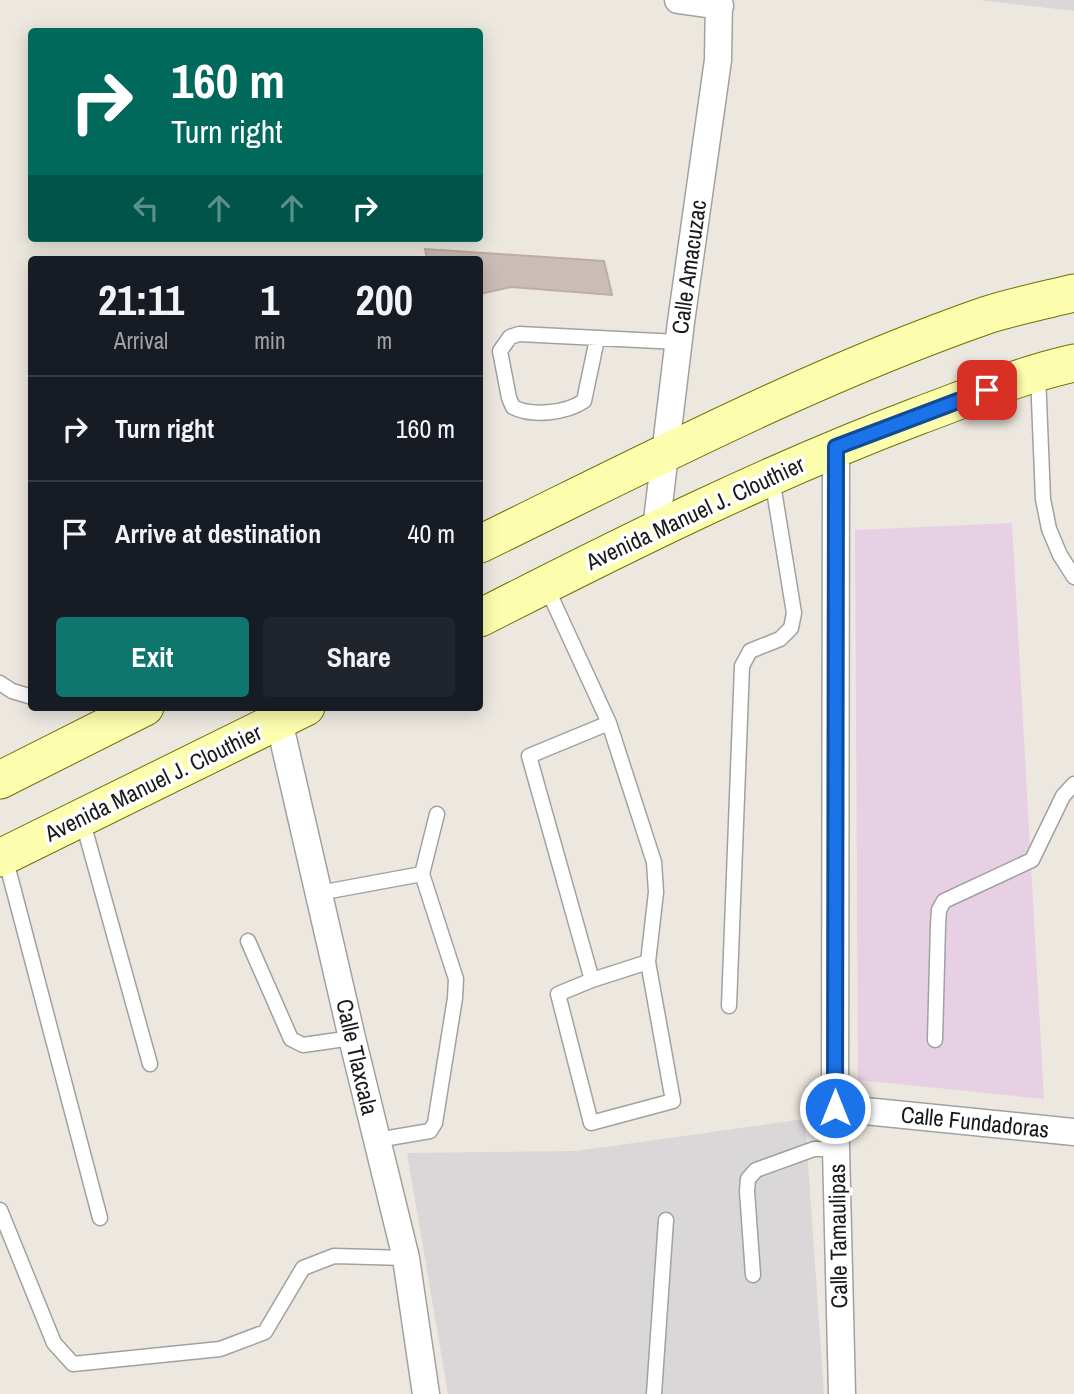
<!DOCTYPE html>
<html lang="en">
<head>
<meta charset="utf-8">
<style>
  body { margin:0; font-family:"Archivo Narrow",sans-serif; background:#20242c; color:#f1f3f6; height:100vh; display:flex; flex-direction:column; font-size:26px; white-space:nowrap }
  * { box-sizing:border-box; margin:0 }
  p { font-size:23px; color:#9ea1a6 }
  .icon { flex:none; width:38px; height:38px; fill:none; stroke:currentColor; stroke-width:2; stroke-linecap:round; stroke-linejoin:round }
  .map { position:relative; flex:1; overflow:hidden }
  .panel { position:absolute; left:28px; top:256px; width:455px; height:455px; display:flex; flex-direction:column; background:#171b24; border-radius:7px; box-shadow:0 4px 18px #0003 }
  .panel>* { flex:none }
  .top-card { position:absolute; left:28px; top:28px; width:455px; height:214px; border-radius:7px; box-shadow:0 4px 18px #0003; background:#00695c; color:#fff; overflow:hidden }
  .pin { position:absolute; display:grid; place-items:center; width:60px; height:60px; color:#fff; margin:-30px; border-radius:14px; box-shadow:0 4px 10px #0006 }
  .me { position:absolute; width:77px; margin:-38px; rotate:0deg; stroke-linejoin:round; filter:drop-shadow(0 0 5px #0008) }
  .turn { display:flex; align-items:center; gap:24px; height:147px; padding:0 28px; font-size:32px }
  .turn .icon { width:91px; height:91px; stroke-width:2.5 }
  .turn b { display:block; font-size:49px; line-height:60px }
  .lanes { display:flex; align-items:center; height:66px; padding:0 28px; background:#0003; justify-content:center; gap:35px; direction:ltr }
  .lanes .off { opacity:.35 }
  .eta { display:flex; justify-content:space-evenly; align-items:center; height:119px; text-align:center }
  .eta b { font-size:42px; font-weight:800; line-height:49px }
  .cta { display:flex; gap:14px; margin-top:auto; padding:14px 28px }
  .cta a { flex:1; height:80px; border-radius:7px; background:#0f766e; color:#fff; font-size:28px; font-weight:800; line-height:80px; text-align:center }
  .cta a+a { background:#20242c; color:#f1f3f6 }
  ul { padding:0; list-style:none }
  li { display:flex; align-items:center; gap:21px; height:105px; padding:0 28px; border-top:2px solid #363941 }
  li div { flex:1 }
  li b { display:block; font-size:26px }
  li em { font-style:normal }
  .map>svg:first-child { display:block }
</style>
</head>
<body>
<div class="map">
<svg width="1074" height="1394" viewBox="0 0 1074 1394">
  <rect width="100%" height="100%" fill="#ede8df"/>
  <path fill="#d9d7d7" d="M978 0H1074V11Z
    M805 1119 824 1394H448L407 1153 576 1151Z"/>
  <path fill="#e7d0e3" d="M1012 523 1044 1099 858 1080 855 530Z"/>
  <path fill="#c9bdb5" stroke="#bfada1" stroke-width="2" d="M425 249 604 261 612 295 511 287 480 294V259H427Z"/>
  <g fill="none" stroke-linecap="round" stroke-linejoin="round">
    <g stroke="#a1a1a1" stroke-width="17">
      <path id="lane" d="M597 339 584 401C566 413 532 417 513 407L509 398 500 351 510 337 519 334 678 342
        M1038 375 1043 499 1049 529 1060 555 1074 577
        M546 586 609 723 654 862 656 892 648 962 673 1101 591 1123 558 994 592 980 648 962
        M0 683 12 691 32 697
        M82 819 150 1064
        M5 857 100 1218
        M319 893 422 874
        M248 941 291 1039 303 1045 352 1038
        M592 980 529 756 609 723
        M729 1006 742 666 750 651 780 639 791 628 794 613 772 478
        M935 1040 938 925 939 910 944 901 1032 860 1063 796 1074 784
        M377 1140 430 1131 435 1123 455 998 456 979 422 874 437 814
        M0 1210 54 1343 73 1364 220 1349 265 1332 303 1268 334 1256 406 1258
        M753 1275 747 1191 748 1179 756 1170 814 1149H836
        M654 1394 666 1220"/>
    </g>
    <g stroke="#a1a1a1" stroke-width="29">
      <path id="street" d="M678 0 720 6
        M836 447 835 1108 842 1394
        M656 529 681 322 718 60 719 0
        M279 721 352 1038 406 1258 426 1394
        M835 1108 1074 1132"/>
    </g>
    <g stroke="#6b7300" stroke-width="39">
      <path id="secondary" d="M480 544C646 463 812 376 987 315 1015 306 1045 300 1074 293
        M480 618C623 545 767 473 918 416 970 397 1020 375 1074 363
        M0 780 145 707
        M0 858 306 707"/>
    </g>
    <use href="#lane" stroke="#fff" stroke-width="14"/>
    <use href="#street" stroke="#fff" stroke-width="26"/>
    <use href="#secondary" stroke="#fcfdad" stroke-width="37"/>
  </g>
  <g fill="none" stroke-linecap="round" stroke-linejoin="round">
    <g stroke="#114b97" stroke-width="18">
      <path id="route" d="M835 1108 836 447 987 390"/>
    </g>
    <use href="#route" stroke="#1a73e8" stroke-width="12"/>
  </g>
  <g text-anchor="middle" stroke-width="7" stroke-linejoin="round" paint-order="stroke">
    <g font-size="23" fill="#1a1a1a" stroke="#fff">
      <text transform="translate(689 267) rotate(-82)" y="8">Calle Amacuzac</text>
      <text transform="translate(695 513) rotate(-25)" y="8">Avenida Manuel J. Clouthier</text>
      <text transform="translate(153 783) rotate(-26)" y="8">Avenida Manuel J. Clouthier</text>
      <text transform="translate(357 1057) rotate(77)" y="8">Calle Tlaxcala</text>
      <text transform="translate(975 1122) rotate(6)" y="8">Calle Fundadoras</text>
      <text transform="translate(838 1236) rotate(-91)" y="8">Calle Tamaulipas</text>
    </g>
  </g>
</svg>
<div class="pin" style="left:987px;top:390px;background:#d93025"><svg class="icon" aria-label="arrive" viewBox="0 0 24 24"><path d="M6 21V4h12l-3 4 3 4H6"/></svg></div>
<svg class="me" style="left:835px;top:1108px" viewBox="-20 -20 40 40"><circle r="17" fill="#1a73e8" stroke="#fff" stroke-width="3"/><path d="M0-11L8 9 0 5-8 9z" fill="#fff"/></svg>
<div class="top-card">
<div class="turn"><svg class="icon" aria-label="right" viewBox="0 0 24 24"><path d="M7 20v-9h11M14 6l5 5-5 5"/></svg><div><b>160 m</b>Turn right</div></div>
<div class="lanes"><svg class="icon off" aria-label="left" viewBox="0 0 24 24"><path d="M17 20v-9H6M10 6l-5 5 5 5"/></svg><svg class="icon off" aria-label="ahead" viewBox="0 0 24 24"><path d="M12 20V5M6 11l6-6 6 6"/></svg><svg class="icon off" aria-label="ahead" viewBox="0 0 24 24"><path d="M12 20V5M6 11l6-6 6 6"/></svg><svg class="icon" aria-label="right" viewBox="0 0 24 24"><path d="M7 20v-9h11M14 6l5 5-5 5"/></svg></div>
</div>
<section class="panel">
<div class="eta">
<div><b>21:11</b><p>Arrival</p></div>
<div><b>1</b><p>min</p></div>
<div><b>200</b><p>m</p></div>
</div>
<ul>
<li><svg class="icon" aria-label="right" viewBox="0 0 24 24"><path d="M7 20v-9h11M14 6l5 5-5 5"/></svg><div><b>Turn right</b></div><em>160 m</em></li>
<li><svg class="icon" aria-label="arrive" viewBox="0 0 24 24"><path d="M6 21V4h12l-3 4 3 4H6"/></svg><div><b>Arrive at destination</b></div><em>40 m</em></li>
</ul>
<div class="cta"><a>Exit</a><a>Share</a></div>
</section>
</div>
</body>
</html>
